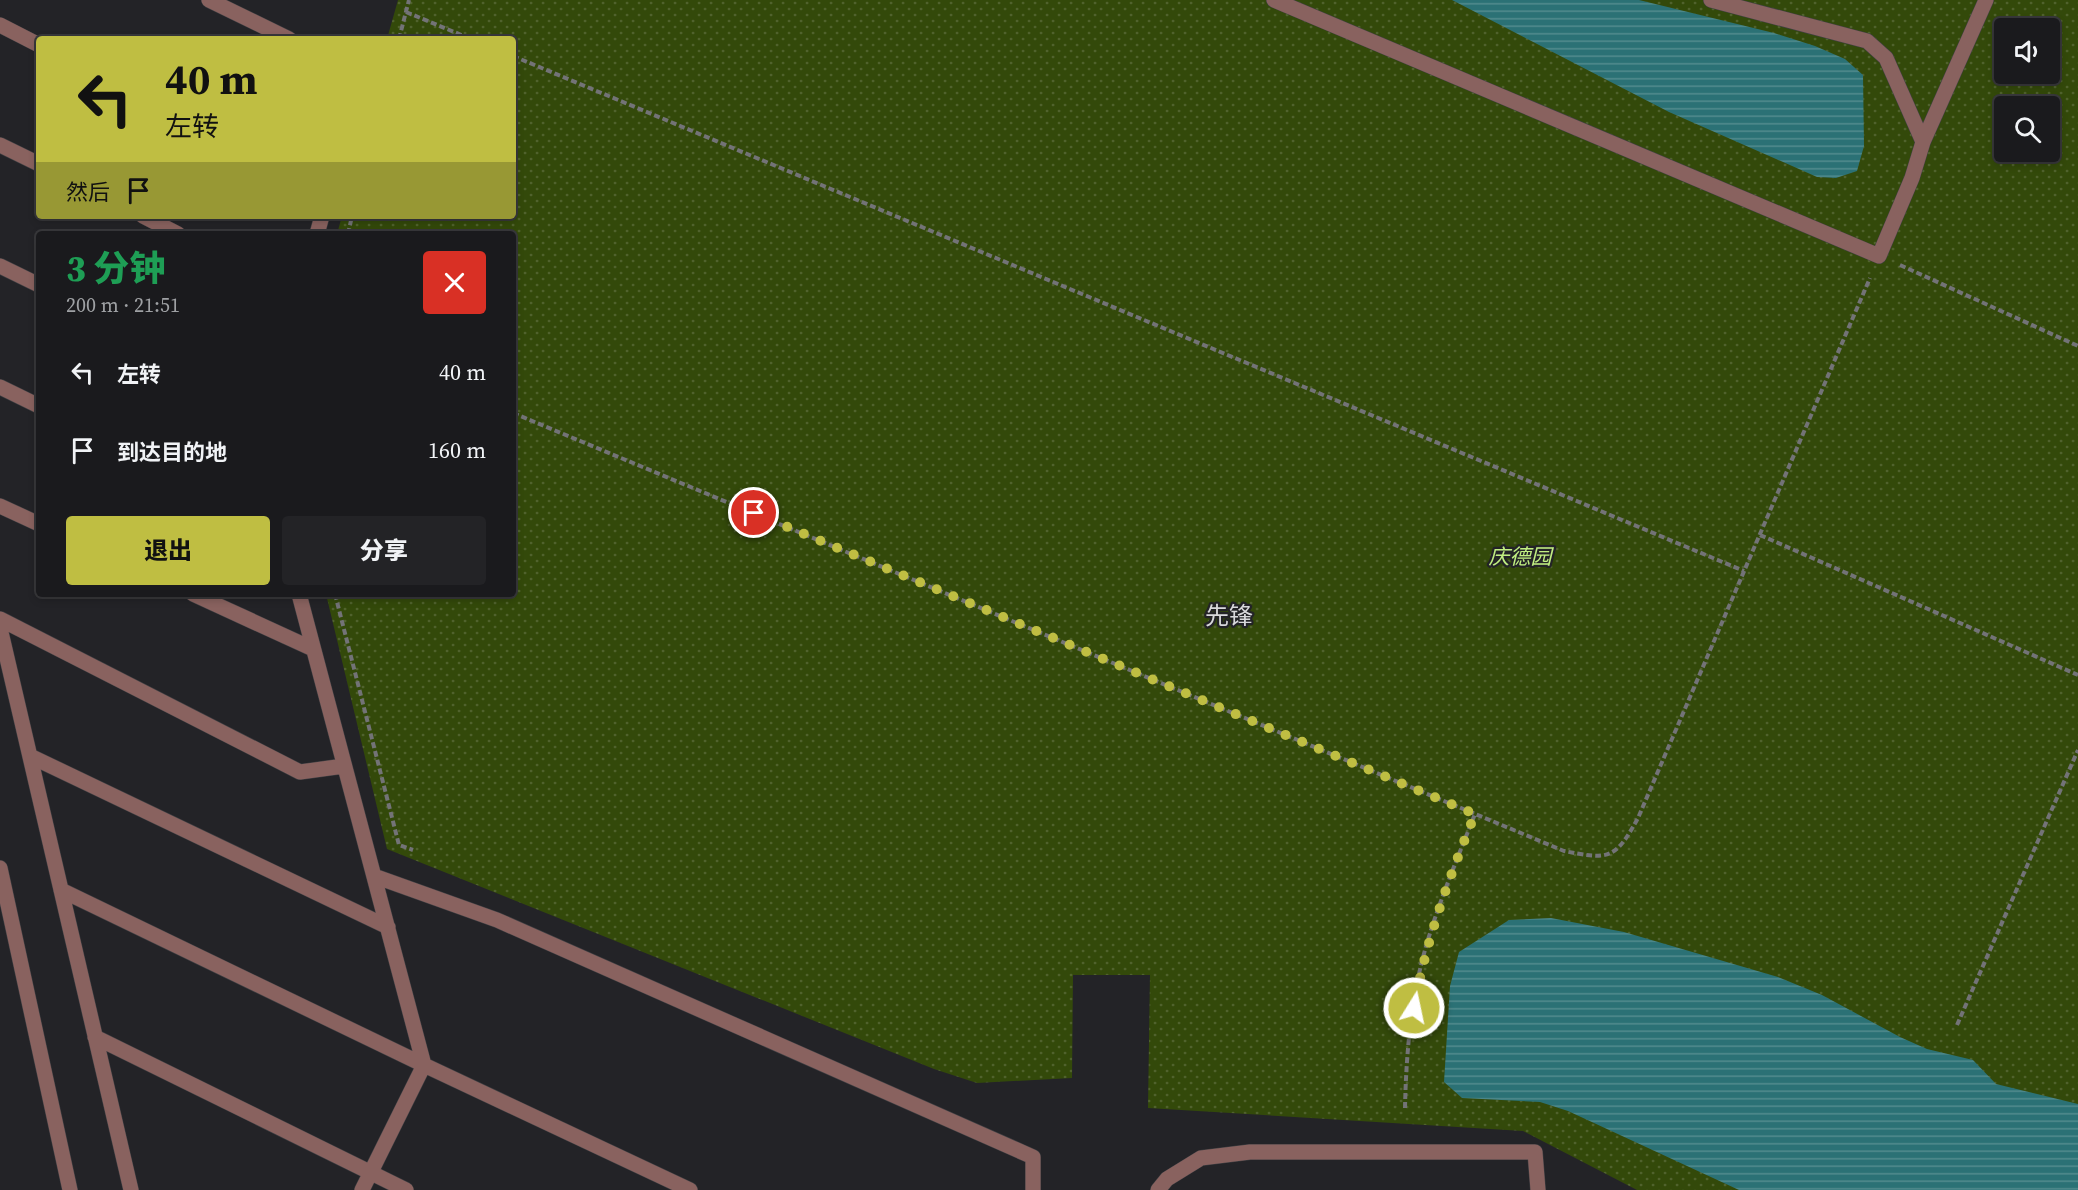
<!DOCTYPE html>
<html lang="zh">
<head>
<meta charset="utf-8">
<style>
  body { margin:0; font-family:"Source Serif 4","Noto Sans SC",serif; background:#232326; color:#f1f3f6; height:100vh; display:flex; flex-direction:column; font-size:22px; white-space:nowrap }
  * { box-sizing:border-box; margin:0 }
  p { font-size:20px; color:#9fa1a4 }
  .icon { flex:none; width:33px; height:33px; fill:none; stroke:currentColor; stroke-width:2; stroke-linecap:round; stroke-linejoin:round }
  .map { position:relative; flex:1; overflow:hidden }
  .side { position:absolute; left:36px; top:231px; width:480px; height:366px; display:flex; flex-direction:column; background:#1a1a1d; border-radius:6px; box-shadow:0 3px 9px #0003,0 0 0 2px #38383b }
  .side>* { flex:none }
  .top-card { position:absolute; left:36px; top:36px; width:480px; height:183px; border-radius:6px; box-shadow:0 3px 9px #0003,0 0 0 2px #38383b; background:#bfbe42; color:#111; overflow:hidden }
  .tools { position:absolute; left:1994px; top:18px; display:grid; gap:12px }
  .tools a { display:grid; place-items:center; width:66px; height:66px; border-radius:6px; background:#1a1a1d; box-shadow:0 3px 9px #0003,0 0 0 2px #38383b; font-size:30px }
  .pin { position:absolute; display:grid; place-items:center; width:51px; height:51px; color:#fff; margin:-26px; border:3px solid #fff; border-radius:50%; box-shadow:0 2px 6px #0007 }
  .me { position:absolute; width:66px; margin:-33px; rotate:10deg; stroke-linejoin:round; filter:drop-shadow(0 0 4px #0008) }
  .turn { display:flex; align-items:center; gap:21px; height:126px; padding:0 30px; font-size:27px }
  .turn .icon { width:78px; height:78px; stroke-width:2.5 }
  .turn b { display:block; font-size:42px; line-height:51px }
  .then { display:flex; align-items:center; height:57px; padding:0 30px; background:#0003; gap:12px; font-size:22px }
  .round { display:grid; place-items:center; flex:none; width:63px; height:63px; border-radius:6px; background:#232326 }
  .summary { display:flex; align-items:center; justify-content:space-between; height:102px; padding:0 30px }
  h1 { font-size:36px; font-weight:800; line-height:45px; color:#1e9e55 }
  .action { display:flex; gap:12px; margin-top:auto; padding:12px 30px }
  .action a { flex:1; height:69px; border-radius:6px; background:#bfbe42; color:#111; font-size:24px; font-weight:800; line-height:69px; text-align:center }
  .action a+a { background:#232326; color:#f1f3f6 }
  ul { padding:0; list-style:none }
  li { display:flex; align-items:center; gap:18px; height:78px; padding:0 30px }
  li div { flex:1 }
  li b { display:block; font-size:22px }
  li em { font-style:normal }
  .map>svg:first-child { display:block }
</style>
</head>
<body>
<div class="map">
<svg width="2078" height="1190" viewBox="0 0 2078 1190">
  <defs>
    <pattern id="grass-dots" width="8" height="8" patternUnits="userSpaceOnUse" patternTransform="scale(1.5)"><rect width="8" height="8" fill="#33490a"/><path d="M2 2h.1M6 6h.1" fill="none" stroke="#50622d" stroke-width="1.8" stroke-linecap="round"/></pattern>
    <pattern id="water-rules" width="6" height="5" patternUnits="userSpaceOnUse" patternTransform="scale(1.5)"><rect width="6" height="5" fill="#2b7175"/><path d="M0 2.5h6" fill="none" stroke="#538b8e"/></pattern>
  </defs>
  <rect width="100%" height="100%" fill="#232327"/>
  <path fill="url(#grass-dots)" fill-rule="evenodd" d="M398 0H2078V1190H1637L1523 1131 1148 1108 1150 975H1073L1072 1078 977 1083 934 1069 387 849 326 594H513V234H337L342 216H513V39H387ZM2004 28H2049V74H2004ZM2004 106H2049V152H2004Z"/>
  <path fill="url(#water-rules)" d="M1452 0H1639L1774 33 1815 46 1845 59 1863 75 1864 146 1857 171 1836 178 1817 177 1669 112Z
    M1551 918 1624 932 1778 977 1822 995 1900 1037 1927 1049 1973 1060 1996 1084 2078 1104V1190H1739L1568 1111 1540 1102 1462 1098 1444 1082 1450 986 1459 952 1509 920Z"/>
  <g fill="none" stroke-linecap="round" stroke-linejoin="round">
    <g stroke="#404044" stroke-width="16">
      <path id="minor" d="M209 0 289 39
        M1274 0 1879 256 1912 178 1923 142 1886 58 1867 41 1711 0
        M0 25 39 45
        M1923 142 1986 0
        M0 145 39 164
        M143 216 178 234
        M317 234 322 216
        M0 266 39 285
        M0 387 39 406
        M0 506 39 524
        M193 594 313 649
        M299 594 424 1065 690 1190
        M0 619 300 772 344 766
        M0 628 131 1190
        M30 756 388 927
        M0 868 70 1190
        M374 876 497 920 1033 1157V1190
        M61 890 424 1065 362 1190
        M95 1037 406 1190
        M1158 1190 1167 1179 1201 1158 1250 1152H1535L1538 1190"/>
    </g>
    <path stroke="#737377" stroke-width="4" stroke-dasharray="6 3" stroke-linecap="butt" d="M406 12 471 39
      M399 39 409 0
      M513 56 1744 571
      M348 234 352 216
      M1900 265 2078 346
      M513 413 1564 851C1609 860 1615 860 1638 818L1870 278
      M1760 535 2078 675
      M335 594 399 845 413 850
      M1957 1025 2078 750
      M1405 1108C1406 1059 1410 1009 1422 961 1435 911 1456 862 1475 814"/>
    <use href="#minor" stroke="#89625f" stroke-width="15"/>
  </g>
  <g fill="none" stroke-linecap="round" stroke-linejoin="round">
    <path stroke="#bfbe42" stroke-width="10" stroke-dasharray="0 18" d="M754 513 1475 814C1449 878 1426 940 1414 1008"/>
  </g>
  <g text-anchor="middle" stroke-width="4.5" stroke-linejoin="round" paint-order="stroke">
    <g font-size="21" font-style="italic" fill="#c1ef82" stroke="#232327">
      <text x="1520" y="564">庆德园</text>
    </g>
    <g font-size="24" fill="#d8d8db" stroke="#232327">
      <text x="1229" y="624">先锋</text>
    </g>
  </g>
</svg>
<div class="tools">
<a><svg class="icon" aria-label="sound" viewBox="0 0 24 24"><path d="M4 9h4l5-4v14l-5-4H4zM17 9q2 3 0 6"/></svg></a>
<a><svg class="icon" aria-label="search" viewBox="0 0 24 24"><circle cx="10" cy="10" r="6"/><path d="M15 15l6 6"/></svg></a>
</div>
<div class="pin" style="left:754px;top:513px;background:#d93025"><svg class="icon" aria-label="arrive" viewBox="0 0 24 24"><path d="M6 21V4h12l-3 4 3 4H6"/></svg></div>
<svg class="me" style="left:1414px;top:1008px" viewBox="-20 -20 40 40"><circle r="17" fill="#bfbe42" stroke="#fff" stroke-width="3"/><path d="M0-11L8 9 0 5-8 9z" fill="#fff"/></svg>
<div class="top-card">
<div class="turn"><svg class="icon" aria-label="left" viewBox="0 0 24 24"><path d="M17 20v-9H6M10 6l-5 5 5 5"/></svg><div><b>40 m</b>左转</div></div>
<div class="then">然后<svg class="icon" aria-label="arrive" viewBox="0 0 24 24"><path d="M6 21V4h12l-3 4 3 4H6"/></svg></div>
</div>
<section class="side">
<div class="summary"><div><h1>3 分钟</h1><p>200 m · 21:51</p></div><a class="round" style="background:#d93025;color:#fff"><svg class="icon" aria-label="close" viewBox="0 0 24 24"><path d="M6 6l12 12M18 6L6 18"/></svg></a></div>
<ul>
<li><svg class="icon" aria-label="left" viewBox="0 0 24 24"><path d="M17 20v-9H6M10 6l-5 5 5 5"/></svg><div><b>左转</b></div><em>40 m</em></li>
<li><svg class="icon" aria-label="arrive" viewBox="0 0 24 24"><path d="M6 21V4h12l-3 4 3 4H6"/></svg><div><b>到达目的地</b></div><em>160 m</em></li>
</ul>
<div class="action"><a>退出</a><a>分享</a></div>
</section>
</div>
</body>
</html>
